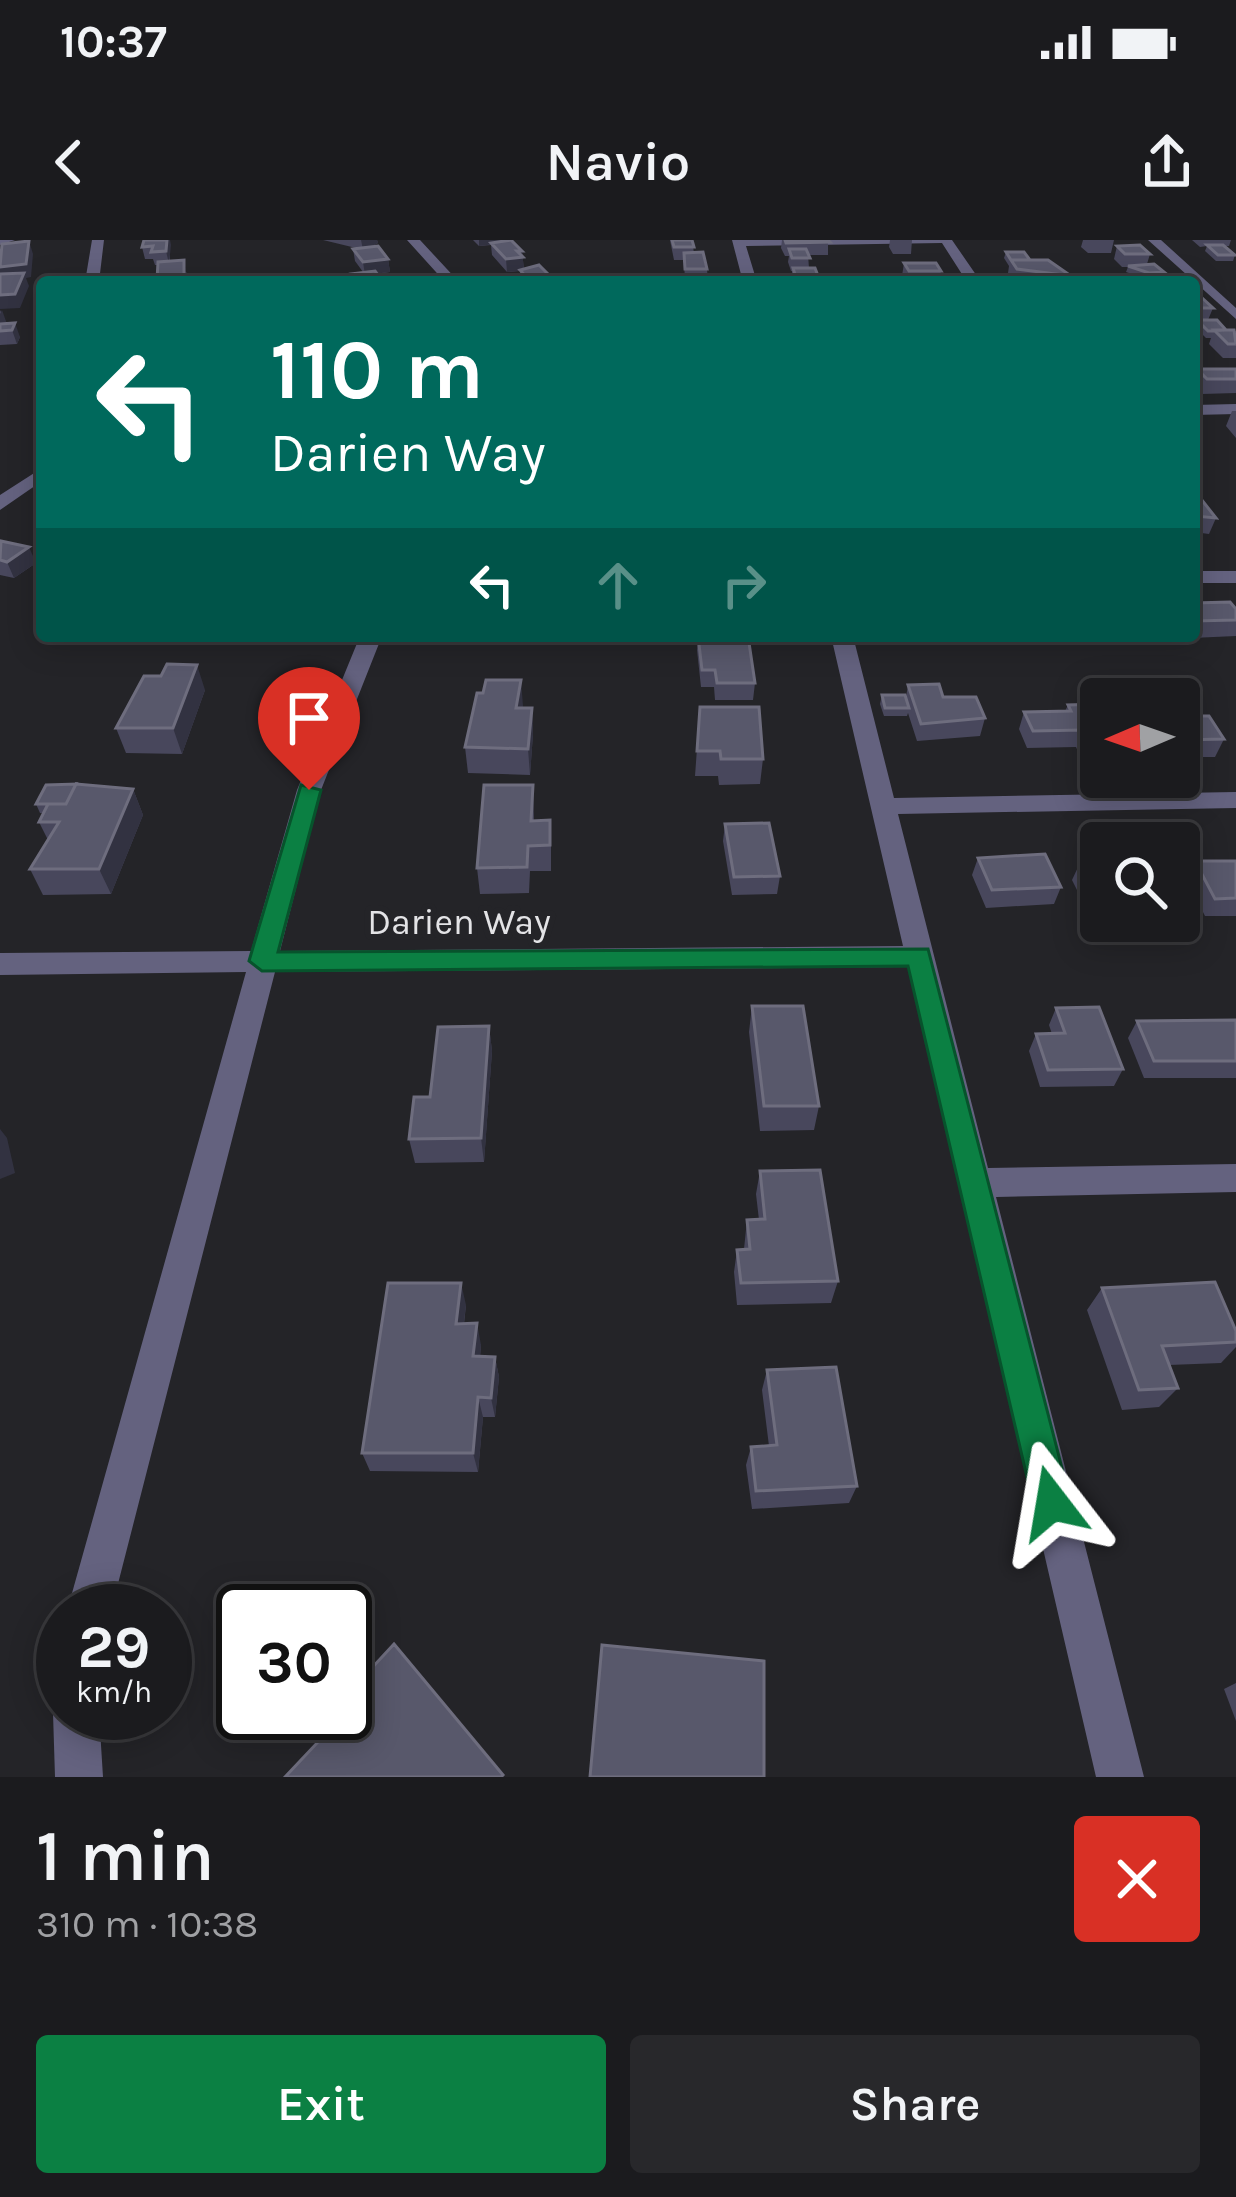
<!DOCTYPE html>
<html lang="en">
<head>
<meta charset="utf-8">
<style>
  body { margin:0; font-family:Karla,sans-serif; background:#28282b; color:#f1f3f6; height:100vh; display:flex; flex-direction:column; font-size:45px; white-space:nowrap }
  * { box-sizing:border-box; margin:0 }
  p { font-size:39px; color:#a0a1a4 }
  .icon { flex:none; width:66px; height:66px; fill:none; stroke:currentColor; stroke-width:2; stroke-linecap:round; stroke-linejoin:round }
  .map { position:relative; height:1537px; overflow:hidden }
  .sheet { display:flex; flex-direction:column; background:#1b1b1e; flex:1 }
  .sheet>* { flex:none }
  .banner { position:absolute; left:36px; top:36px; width:1164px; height:366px; border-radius:12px; box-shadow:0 6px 30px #0003,0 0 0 3px #39393c; background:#00695c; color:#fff; overflow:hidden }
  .needle { width:78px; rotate:268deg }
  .buttons { position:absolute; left:1080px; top:438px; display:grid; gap:24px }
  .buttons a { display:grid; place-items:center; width:120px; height:120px; border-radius:12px; background:#1b1b1e; box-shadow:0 6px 30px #0003,0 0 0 3px #39393c; font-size:60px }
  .speed { position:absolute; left:36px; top:1344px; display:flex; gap:24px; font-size:60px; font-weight:700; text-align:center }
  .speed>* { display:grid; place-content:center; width:156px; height:156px; border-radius:50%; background:#1b1b1e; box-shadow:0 6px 30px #0003,0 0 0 3px #39393c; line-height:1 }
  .speed small { font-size:30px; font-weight:400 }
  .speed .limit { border:6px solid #111; border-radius:18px; background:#fff; color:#111 }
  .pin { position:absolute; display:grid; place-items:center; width:102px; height:102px; color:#fff; margin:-123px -51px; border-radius:50% 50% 50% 0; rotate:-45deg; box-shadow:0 0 12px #0007 }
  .pin .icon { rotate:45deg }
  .me { position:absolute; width:132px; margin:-66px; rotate:346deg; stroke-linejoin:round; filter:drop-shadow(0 0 9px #0008) }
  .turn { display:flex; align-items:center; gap:42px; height:252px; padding:0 36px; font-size:54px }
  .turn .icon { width:156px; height:156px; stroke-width:2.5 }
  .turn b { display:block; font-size:84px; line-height:102px }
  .lanes { display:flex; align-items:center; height:114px; padding:0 36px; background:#0003; justify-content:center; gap:60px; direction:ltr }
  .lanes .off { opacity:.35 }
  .round { display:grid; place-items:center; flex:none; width:126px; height:126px; border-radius:12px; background:#28282b }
  .summary { display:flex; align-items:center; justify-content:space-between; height:204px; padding:0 36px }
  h1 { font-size:72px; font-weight:600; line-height:90px }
  .cta { display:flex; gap:24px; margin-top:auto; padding:24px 36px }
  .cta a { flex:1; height:138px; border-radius:12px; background:#0b8043; color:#fff; font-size:48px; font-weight:600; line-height:138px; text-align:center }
  .cta a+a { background:#28282b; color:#f1f3f6 }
  .status { display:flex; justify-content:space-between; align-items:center; height:84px; padding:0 60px; background:#1b1b1e; direction:ltr }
  .status svg { height:33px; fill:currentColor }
  header { display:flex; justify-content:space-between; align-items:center; height:156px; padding:0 36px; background:#1b1b1e; font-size:54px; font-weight:600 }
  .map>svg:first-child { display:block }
</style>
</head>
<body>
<div class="status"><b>10:37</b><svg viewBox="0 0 49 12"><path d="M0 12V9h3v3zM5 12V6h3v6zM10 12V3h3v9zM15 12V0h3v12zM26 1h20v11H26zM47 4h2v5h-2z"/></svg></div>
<header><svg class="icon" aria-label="back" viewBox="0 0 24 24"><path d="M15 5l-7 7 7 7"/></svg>Navio<svg class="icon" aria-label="share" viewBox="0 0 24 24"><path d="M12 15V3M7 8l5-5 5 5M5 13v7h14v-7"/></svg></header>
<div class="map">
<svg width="1236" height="1537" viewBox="0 0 1236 1537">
  <rect width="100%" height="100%" fill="#242428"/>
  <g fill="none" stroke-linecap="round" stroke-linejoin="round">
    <path fill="#64627f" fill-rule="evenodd" d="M0 0H15L0 5Z
      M92 0H104L99 42H85Z
      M407 0H420L459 42H445Z
      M732 0H952L981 42H967L942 3 746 6 757 42H743Z
      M1148 0H1161L1236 68V79Z
      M1236 164V174L1194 175V165Z
      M42 228V241L0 270V255Z
      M1194 331H1236V343H1194Z
      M360 396H382L321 550 280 711 903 706 831 396H853L894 558 1236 552V568L898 574 988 928 1236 924V952L996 957 1144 1537H1096L908 727 275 732 111 1371H67L246 732 0 735V713L251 711 297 550Z
      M63 1455V1473H99L103 1537H55L53 1473Z"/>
  </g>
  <path fill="#48475c" d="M144 0H170V21L187 33V42H157L158 25H155L153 19H145L142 7Z
    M323 0H377L378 3 370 7 388 19 390 32 377 34 383 42H352L351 34 363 32 355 21 353 9 356 8Z
    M473 0H502L522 11 524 30 554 42H521L520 31 507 32 492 15 491 5 479 6Z
    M670 0H692L694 13 707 29 708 42H685L684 20H674Z
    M782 0H828V15H808L809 28 820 42H792V31H791L788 22 789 16H785L781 8Z
    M890 0H912L911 14H893L889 7Z
    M1083 0H1114L1111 13H1088L1081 7Z
    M1192 0H1231L1229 6H1225L1235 15 1233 21H1216L1205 11 1207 6 1200 7Z
    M1117 6 1150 14 1147 24 1164 32 1162 39H1147L1126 32 1128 27H1122L1114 19Z
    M1006 12 1071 36 1070 42H1014L1008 33 1009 26 1004 18Z
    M904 23 941 31 939 42H906L902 36Z
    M1194 57 1213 68 1208 80 1226 90 1236 91V118H1223L1209 104 1211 98H1206L1195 87 1197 82H1194Z
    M0 70 7 84 20 97 17 104 0 105Z
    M1197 129H1236V153L1202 154 1194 146Z
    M1232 171H1236V198L1226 186Z
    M1194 250 1216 278 1209 294 1194 292Z
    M0 302 36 323 14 338 0 335Z
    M1194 363 1236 369V396L1170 399 1168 396H1194Z
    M196 396H254L251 402 197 400Z
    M497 396H535V399H498Z
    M698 396 755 443 753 460H715L714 447H701L697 410Z
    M990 396H1034L1031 404H994Z
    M1076 396H1139L1137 402H1080Z
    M161 436 205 450 182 514 126 513 116 488Z
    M908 445 943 457 985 478 980 496 917 501 908 473 907 476H884L880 464 882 455 906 457Z
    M1101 464V520H1082L1076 507 1027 508 1019 489 1024 472 1065 471 1068 465Z
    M700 467 763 519 760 544 719 545 718 536H695Z
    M523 468H532L533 494 530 535 468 533 465 507Z
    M1179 476 1224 499 1215 517H1179Z
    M533 545 534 581 551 606V631H530L529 653 480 654 477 628Z
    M133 549 143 575 111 654 43 655 30 629 48 600 39 582 43 573H40L36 564Z
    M725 584 780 636 777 654 732 655 723 601Z
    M978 618 1061 647 1054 664 986 668 972 635Z
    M1195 621H1236V676H1205L1186 638Z
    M1101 622V673L1089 674 1072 640 1080 623Z
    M752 766 819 866 814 890 760 891 749 792Z
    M1056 768 1123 829 1114 846 1040 847 1029 811 1036 794H1052L1049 785Z
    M1236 780V838H1144L1128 798 1137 781Z
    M489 786 492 811 484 922 415 923 409 899 430 857Z
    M760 931 838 1041 831 1063 737 1065 734 1032 737 1010 744 1009 747 980H759L756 954Z
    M1102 1048 1236 1091V1107L1221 1123 1169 1125 1178 1148 1159 1167 1122 1170 1087 1070Z
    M466 1065 464 1084 481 1105 480 1117H495L499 1137 495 1177H483L478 1232 370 1231 362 1213Z
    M767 1130 857 1246 849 1263 752 1269 746 1225 751 1207 769 1206 762 1150Z
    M1236 1443V1481L1224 1449Z"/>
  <path fill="#323241" d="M167 0H170L171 5 169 24 166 11Z
    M361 0H377L378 3 363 10Z
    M479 0H502V3L479 6Z
    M29 1 33 14 31 37 26 38 29 46 20 68 0 69V27Z
    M517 11H522L524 30 507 32 506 19Z
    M388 19 390 32 365 35 363 22Z
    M184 20 187 42H157V40Z
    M2 70 7 84 0 91V74Z
    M15 83 20 97 17 104 12 90Z
    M29 307 36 323 14 338 7 322Z
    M197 425 205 450 182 514 173 488Z
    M521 440 523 466 518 494 516 468Z
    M532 468 533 494 530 535 528 509Z
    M133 549 143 575 111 654 99 629Z
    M489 786 492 811 484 922 481 898Z
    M0 889 7 898 15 933 0 939Z
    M461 1043 466 1065 461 1105 456 1084Z
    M477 1083 481 1105 478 1137 473 1116Z
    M495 1117 499 1137 495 1177 491 1158Z
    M478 1157 483 1177 478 1232 473 1213Z"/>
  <path fill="#58586b" stroke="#6e6d7e" stroke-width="3" d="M144 0H167L166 11 151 12 153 6 142 7Z
    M511 0 522 11H517L523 17 506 19 491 3Z
    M672 0H692L694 7H674Z
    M785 0H828L830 2 786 3Z
    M29 1 26 24 0 27 2 4Z
    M1140 5 1150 14H1125L1117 6Z
    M1207 5H1223L1235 15H1218Z
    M378 6 388 19 363 22 353 9Z
    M789 9H806L810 18H792Z
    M703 12 707 29H685L684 13Z
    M1006 12H1024L1030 20H1011Z
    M184 20V38L157 40 158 22Z
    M1011 20H1048L1071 36 1017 29Z
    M904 23H936L941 31H909Z
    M1154 24 1164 32 1149 33 1128 26Z
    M539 25 554 40 531 42 520 30Z
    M793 28H815L820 41H797Z
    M375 31 383 42H356L351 34Z
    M24 33 15 54 0 55V34Z
    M686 39H707L708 42H687Z
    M1194 57H1201L1213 68H1194Z
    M1197 80H1217L1226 90 1208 91Z
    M15 83 12 90 0 91V84Z
    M1214 90H1234L1236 104H1228Z
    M1197 129H1236V139H1207Z
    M1194 250 1216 278 1194 276Z
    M1 301 29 307 7 322 0 320Z
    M1230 362 1236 369V380L1194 381V363Z
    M698 396H748L755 443H717L715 430H702Z
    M167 424 197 425 173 488H116L144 436H161Z
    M486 440H521L516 468H532L528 509 465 507 477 453H483Z
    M939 444 943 457H976L985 478 921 484 908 445Z
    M882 455H905L909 468H885Z
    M1101 464V503H1089L1082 490 1033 491 1024 472 1071 471 1068 465Z
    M700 467H759L763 519H721L720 511H697Z
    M1179 476H1209L1224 499 1179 500Z
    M76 544 133 549 99 629H30L59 582H39L48 564H66Z
    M76 544 66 564H36L46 545Z
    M484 545H533L531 581 550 580V605L528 606 527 627 477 628Z
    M769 583 780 636 734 637 725 584Z
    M1045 614 1061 647 992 650 978 618Z
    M1195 621H1236V658L1215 659Z
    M1101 622V656L1096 657 1080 623Z
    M752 766H803L819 866H764Z
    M1099 767 1123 829 1048 830 1036 794 1065 793 1056 768Z
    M1236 780V821H1154L1137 781Z
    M489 786 481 898 409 899 414 857H430L438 787Z
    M820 930 838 1041 741 1043 737 1010 750 1009 747 980 765 979 760 931Z
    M1215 1042 1236 1091V1102L1162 1106 1178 1148 1139 1150 1102 1048Z
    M388 1043H461L456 1084 477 1083 473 1116 495 1117 491 1158 478 1157 473 1213H362Z
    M836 1127 857 1246 756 1251 751 1207 777 1205 767 1130Z
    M394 1404 503 1535 501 1537H285L318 1502 311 1493 330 1473H345V1457Z
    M602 1405 764 1421V1537H590Z"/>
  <path fill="#0b8043" stroke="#07532c" stroke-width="3" d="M301 545 321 550 278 712 928 709 1071 1263 1065 1276 1052 1282 1039 1276 1033 1263 908 726 262 731 249 721Z"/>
  <g text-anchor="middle" stroke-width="12" stroke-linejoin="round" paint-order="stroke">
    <g font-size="36" fill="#e3e3e6" stroke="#242428">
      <text x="459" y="694">Darien Way</text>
    </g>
  </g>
</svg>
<div class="buttons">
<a><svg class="needle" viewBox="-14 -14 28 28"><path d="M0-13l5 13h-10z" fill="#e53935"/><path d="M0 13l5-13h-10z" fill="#a0a1a4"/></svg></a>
<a><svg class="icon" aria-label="search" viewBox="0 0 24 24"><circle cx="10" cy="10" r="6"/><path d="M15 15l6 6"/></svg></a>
</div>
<div class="speed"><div>29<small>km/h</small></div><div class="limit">30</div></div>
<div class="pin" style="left:309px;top:550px;background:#d93025"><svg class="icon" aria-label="arrive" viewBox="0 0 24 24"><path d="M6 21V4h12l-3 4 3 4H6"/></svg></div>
<svg class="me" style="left:1052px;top:1263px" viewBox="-20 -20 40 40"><path d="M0-17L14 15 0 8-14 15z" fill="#0b8043" stroke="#fff" stroke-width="4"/></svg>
<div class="banner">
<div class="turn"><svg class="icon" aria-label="left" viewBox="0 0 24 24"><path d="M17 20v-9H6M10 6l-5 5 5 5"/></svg><div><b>110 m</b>Darien Way</div></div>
<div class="lanes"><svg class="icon" aria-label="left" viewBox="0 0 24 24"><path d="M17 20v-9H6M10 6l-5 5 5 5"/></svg><svg class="icon off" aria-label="ahead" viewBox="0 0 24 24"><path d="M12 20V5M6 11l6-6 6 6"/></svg><svg class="icon off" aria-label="right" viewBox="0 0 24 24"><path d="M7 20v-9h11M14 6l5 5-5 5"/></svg></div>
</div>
</div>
<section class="sheet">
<div class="summary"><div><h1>1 min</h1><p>310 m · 10:38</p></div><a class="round" style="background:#d93025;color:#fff"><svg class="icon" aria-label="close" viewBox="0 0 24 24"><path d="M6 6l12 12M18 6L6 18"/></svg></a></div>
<div class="cta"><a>Exit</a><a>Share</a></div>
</section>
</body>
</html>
